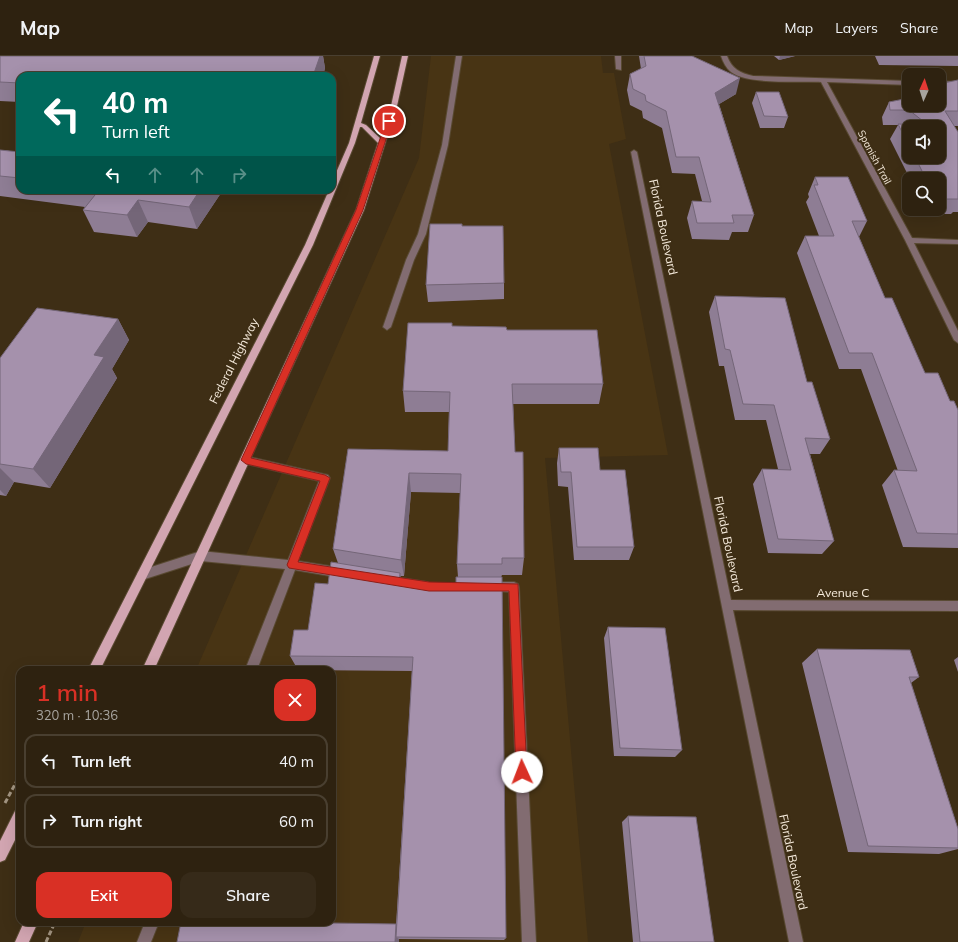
<!DOCTYPE html>
<html lang="en">
<head>
<meta charset="utf-8">
<style>
  body { margin:0; font-family:Mulish,sans-serif; background:#362a19; color:#f1f3f6; height:100vh; display:flex; flex-direction:column; font-size:15px; white-space:nowrap }
  * { box-sizing:border-box; margin:0 }
  p { font-size:13px; color:#a7a49f }
  .icon { flex:none; width:22px; height:22px; fill:none; stroke:currentColor; stroke-width:2; stroke-linecap:round; stroke-linejoin:round }
  .map { position:relative; flex:1; overflow:hidden }
  .panel { position:absolute; left:16px; top:610px; width:320px; height:260px; display:flex; flex-direction:column; background:#2e2210; border-radius:12px; box-shadow:0 4px 16px #0002,0 0 0 1px #493f30 }
  .panel>* { flex:none }
  .hud { position:absolute; left:16px; top:16px; width:320px; height:122px; border-radius:12px; box-shadow:0 4px 16px #0002,0 0 0 1px #493f30; background:#00695c; color:#fff; overflow:hidden }
  .needle { width:26px; rotate:3deg }
  .tools { position:absolute; left:902px; top:12px; display:grid; gap:8px }
  .tools a { display:grid; place-items:center; width:44px; height:44px; border-radius:8px; background:#2e2210; box-shadow:0 4px 16px #0002,0 0 0 1px #493f30; font-size:20px }
  .pin { position:absolute; display:grid; place-items:center; width:34px; height:34px; color:#fff; margin:-17px; border:2px solid #fff; border-radius:50%; box-shadow:0 1px 4px #0007 }
  .me { position:absolute; width:44px; margin:-22px; rotate:358deg; stroke-linejoin:round; filter:drop-shadow(0 0 3px #0008) }
  .turn { display:flex; align-items:center; gap:14px; height:84px; padding:0 20px; font-size:18px }
  .turn .icon { width:52px; height:52px; stroke-width:2.5 }
  .turn b { display:block; font-size:28px; line-height:34px }
  .lanes { display:flex; align-items:center; height:38px; padding:0 20px; background:#0003; justify-content:center; gap:20px; direction:ltr }
  .lanes .off { opacity:.35 }
  .round { display:grid; place-items:center; flex:none; width:42px; height:42px; border-radius:12px; background:#362a19 }
  .overview { display:flex; align-items:center; justify-content:space-between; height:68px; padding:0 20px }
  h1 { font-size:24px; font-weight:600; line-height:30px; color:#d93025 }
  .cta { display:flex; gap:8px; margin-top:auto; padding:8px 20px }
  .cta a { flex:1; height:46px; border-radius:12px; background:#d93025; color:#fff; font-size:16px; font-weight:600; line-height:46px; text-align:center }
  .cta a+a { background:#362a19; color:#f1f3f6 }
  ul { padding:0; list-style:none }
  li { display:flex; align-items:center; gap:12px; height:54px; margin:0 8px 6px; padding:0 12px; border:2px solid #493f30; border-radius:12px }
  li div { flex:1 }
  li b { display:block; font-size:15px }
  li em { font-style:normal }
  header { display:flex; align-items:center; gap:24px; box-sizing:border-box; height:56px; padding:0 20px; background:#2e2210; border-bottom:1px solid #493f30 }
  header strong { font-size:19px }
  nav { display:flex; gap:22px; margin-inline-start:auto; font-size:14px }
  .map>svg:first-child { display:block }
</style>
</head>
<body>
<header>
<strong>Map</strong>
<nav><a>Map</a><a>Layers</a><a>Share</a></nav>
</header>
<div class="map">
<svg width="958" height="886" viewBox="0 0 958 886">
  <rect width="100%" height="100%" fill="#3e2e15"/>
  <path fill="#483414" d="M431 0H601L603 17H614L626 83 609 88 668 399 545 402 588 886H78L86 866H332V614H196L419 102Z"/>
  <g fill="none" stroke-linecap="round" stroke-linejoin="round">
    <g stroke="#584931" stroke-width="2">
      <path id="lane" d="M456 0H462L448 89 426 178 414 204 391 271 387 274 383 271 406 204 418 178 442 89Z
        M615 0H621V14L616 13Z
        M245 400 328 419 330 422 298 505 342 512 346 514 347 517 346 520 342 522 295 514 257 614H245L285 513 201 505 142 524 138 522 137 519 138 516 142 514 201 495 288 504 319 425 242 407 240 404 242 401Z
        M389 520 427 526 431 528 432 531 431 534 427 536 389 530 385 528 384 525 385 522Z
        M489 526H514L518 528 519 531 536 886H522L509 536 485 534 484 531 485 528Z
        M145 866H159L151 886H137Z"/>
    </g>
    <g stroke="#584931" stroke-width="2">
      <path id="street" d="M721 0H727C732 13 740 17 753 20L909 25V29L827 26 912 182 958 184V188L914 187 958 275V287L954 284 905 184 821 26C799 25 748 29 731 16 726 12 723 6 721 0Z
        M939 25 958 26V30L939 29Z
        M634 94 637 96 731 544 958 545V555L733 554 803 886H789L631 96Z"/>
    </g>
    <g stroke="#584931" stroke-width="2">
      <path id="primary" d="M374 0H380L361 67 366 69 380 82 391 50 402 0H408L397 50 364 154 154 614H142L356 154 378 87 362 71H360L355 87 313 189 100 614H88L305 189 329 134H332V126L349 87Z
        M20 754V774L5 804 0 806V785L15 755Z
        M24 866H38L29 886H15Z"/>
    </g>
    <path stroke="#a39582" stroke-width="3" stroke-dasharray="5 2.5" stroke-linecap="butt" d="M5 747 20 719
      M46 886 55 866"/>
    <use href="#lane" fill="#826c71" fill-rule="evenodd"/>
    <use href="#street" fill="#826c71" fill-rule="evenodd"/>
    <use href="#primary" fill="#d2a5b1" fill-rule="evenodd"/>
  </g>
  <path fill="#8e7d94" fill-rule="evenodd" d="M0 0H323L325 12 323 20H20V46L0 45Z
    M639 0H692L736 38 719 48 754 159 748 176H732L729 184 692 183 687 162 692 145H702L695 118 672 117 662 72 643 62 642 55 630 49 627 34 630 18 641 13Z
    M774 0H795L779 4Z
    M875 0H958V10L879 9Z
    M958 24V70H954L958 76V156H953L951 158H927L925 153H939V123H910L890 83 898 69H883L882 61 889 46 909 49ZM909 71 939 101H909Z
    M756 36 788 61 784 72H760L752 47Z
    M0 94 20 96V134H223L197 173 148 166 137 181 94 176 83 154 85 151 0 140Z
    M815 121 867 165 859 181 885 242 925 317 958 354V492L903 491 882 429 894 414 898 415 861 313H839L797 197 805 180H819L806 146 809 141 808 138Z
    M504 227V243L428 246 426 229Z
    M715 240 807 326 830 383 820 398H810L834 485 822 498 768 497 753 428 762 413H778L766 364H735L724 310H719L709 256Z
    M118 263 129 284 112 313 117 322 50 432 14 426 6 440 0 439V302Z
    M452 270 507 274 603 328 599 348H513L515 396 524 502 522 519H502L501 521 506 882 504 884 399 883 177 886 396 869 412 615 298 614 290 600 308 574 328 528 338 507 333 493 348 393 448 395 449 356H405L403 335ZM411 436 460 437 457 508 458 521 456 529 402 528 400 520H404Z
    M559 392 600 414 634 491 629 504H574L568 431 558 430 557 407Z
    M608 571 682 694 675 701 614 700 604 582Z
    M817 593 919 621 911 627 958 773V793L939 798 848 796 802 607Z
    M958 601V616L954 604Z
    M628 760 714 886H633L622 766Z"/>
  <path fill="#746678" d="M320 0H323L325 12 323 20H313Z
    M780 0H795L779 4Z
    M740 22 736 38 711 53 715 37Z
    M200 134H223L197 173 189 151Z
    M138 144 148 166 137 181 127 159Z
    M118 263 129 284 112 313 117 322 50 432 33 413 94 299Z
    M0 412 14 426 6 440 0 434Z
    M409 417 411 436 404 520 401 504Z
    M400 517 403 533 399 528Z
    M396 868 400 870 396 881 399 883V886H395Z"/>
  <path fill="#a591ac" stroke="#746678" d="M0 0H320L313 20H20V27L0 26Z
    M644 0H692L740 22 715 37 754 159H732L734 167H697L692 145 711 146 699 101H676L666 55 646 45 645 39 633 33 630 18 646 10Z
    M958 24V55H945L958 76V143H939V123H926L915 101H939V71H909V90L898 68 928 69 909 54H890L889 46 909 42V49H939V28Z
    M756 36H779L788 61 764 60Z
    M0 94 20 96V122L0 120Z
    M815 121H848L867 165H852L885 242H892L925 317H938L950 345H954L958 354V478L917 477 894 414 917 415 872 297H849L805 180H834L814 129H818Z
    M99 134H200L189 151 138 144 127 159 83 154Z
    M430 168H462V170H503L504 227 426 229Z
    M715 240 785 242 807 326H812L830 383 805 382 834 485 778 483 762 413 791 414 774 349 743 348 730 294 725 293Z
    M37 252 118 263 94 299 104 301 33 413 0 408V302Z
    M408 267H452V270L506 271 507 274H597L603 328H512L515 396H523L524 502H502V508H457L461 418 409 417 401 504 333 493 348 393 448 395 450 336 403 335Z
    M559 392H598L600 414H625L634 491H577L571 416H561Z
    M331 506 400 517 399 528 456 529V521H502L506 882 396 881 413 601 290 600 294 574H308L315 527 328 528Z
    M608 571 665 572 682 694 620 692Z
    M817 593 910 594 919 621H909L958 773V792L868 790Z
    M628 760 696 761 714 886H640Z
    M181 866H264L396 868 395 886H177Z"/>
  <path fill="#d93025" stroke="#8d1f18" d="M389 63 392 65 363 154 251 402 325 419 330 422 298 506 429 526 518 528 527 716 526 720 522 722 518 720 516 716 509 535H429L289 512 287 509 320 425 246 408 241 404 356 154 386 65Z"/>
  <g text-anchor="middle" stroke-width="4" stroke-linejoin="round" paint-order="stroke">
    <g font-size="10" fill="#f7ecdd" stroke="#3e2e15">
      <text transform="translate(875 101) rotate(62)" y="4">Spanish Trail</text>
    </g>
    <g font-size="12" fill="#f7ecdd" stroke="#3e2e15">
      <text transform="translate(663 171) rotate(78)" y="4">Florida Boulevard</text>
      <text transform="translate(234 305) rotate(-63)" y="4">Federal Highway</text>
      <text transform="translate(728 488) rotate(78)" y="4">Florida Boulevard</text>
      <text x="843" y="541">Avenue C</text>
      <text transform="translate(793 806) rotate(78)" y="4">Florida Boulevard</text>
    </g>
  </g>
</svg>
<div class="tools">
<a><svg class="needle" viewBox="-14 -14 28 28"><path d="M0-13l5 13h-10z" fill="#e53935"/><path d="M0 13l5-13h-10z" fill="#a7a49f"/></svg></a>
<a><svg class="icon" aria-label="sound" viewBox="0 0 24 24"><path d="M4 9h4l5-4v14l-5-4H4zM17 9q2 3 0 6"/></svg></a>
<a><svg class="icon" aria-label="search" viewBox="0 0 24 24"><circle cx="10" cy="10" r="6"/><path d="M15 15l6 6"/></svg></a>
</div>
<div class="pin" style="left:389px;top:65px;background:#d93025"><svg class="icon" aria-label="arrive" viewBox="0 0 24 24"><path d="M6 21V4h12l-3 4 3 4H6"/></svg></div>
<svg class="me" style="left:522px;top:716px" viewBox="-20 -20 40 40"><circle r="19" fill="#fff"/><path d="M0-13L10 11 0 6-10 11z" fill="#d93025"/></svg>
<div class="hud">
<div class="turn"><svg class="icon" aria-label="left" viewBox="0 0 24 24"><path d="M17 20v-9H6M10 6l-5 5 5 5"/></svg><div><b>40 m</b>Turn left</div></div>
<div class="lanes"><svg class="icon" aria-label="left" viewBox="0 0 24 24"><path d="M17 20v-9H6M10 6l-5 5 5 5"/></svg><svg class="icon off" aria-label="ahead" viewBox="0 0 24 24"><path d="M12 20V5M6 11l6-6 6 6"/></svg><svg class="icon off" aria-label="ahead" viewBox="0 0 24 24"><path d="M12 20V5M6 11l6-6 6 6"/></svg><svg class="icon off" aria-label="right" viewBox="0 0 24 24"><path d="M7 20v-9h11M14 6l5 5-5 5"/></svg></div>
</div>
<section class="panel">
<div class="overview"><div><h1>1 min</h1><p>320 m · 10:36</p></div><a class="round" style="background:#d93025;color:#fff"><svg class="icon" aria-label="close" viewBox="0 0 24 24"><path d="M6 6l12 12M18 6L6 18"/></svg></a></div>
<ul>
<li><svg class="icon" aria-label="left" viewBox="0 0 24 24"><path d="M17 20v-9H6M10 6l-5 5 5 5"/></svg><div><b>Turn left</b></div><em>40 m</em></li>
<li><svg class="icon" aria-label="right" viewBox="0 0 24 24"><path d="M7 20v-9h11M14 6l5 5-5 5"/></svg><div><b>Turn right</b></div><em>60 m</em></li>
</ul>
<div class="cta"><a>Exit</a><a>Share</a></div>
</section>
</div>
</body>
</html>
